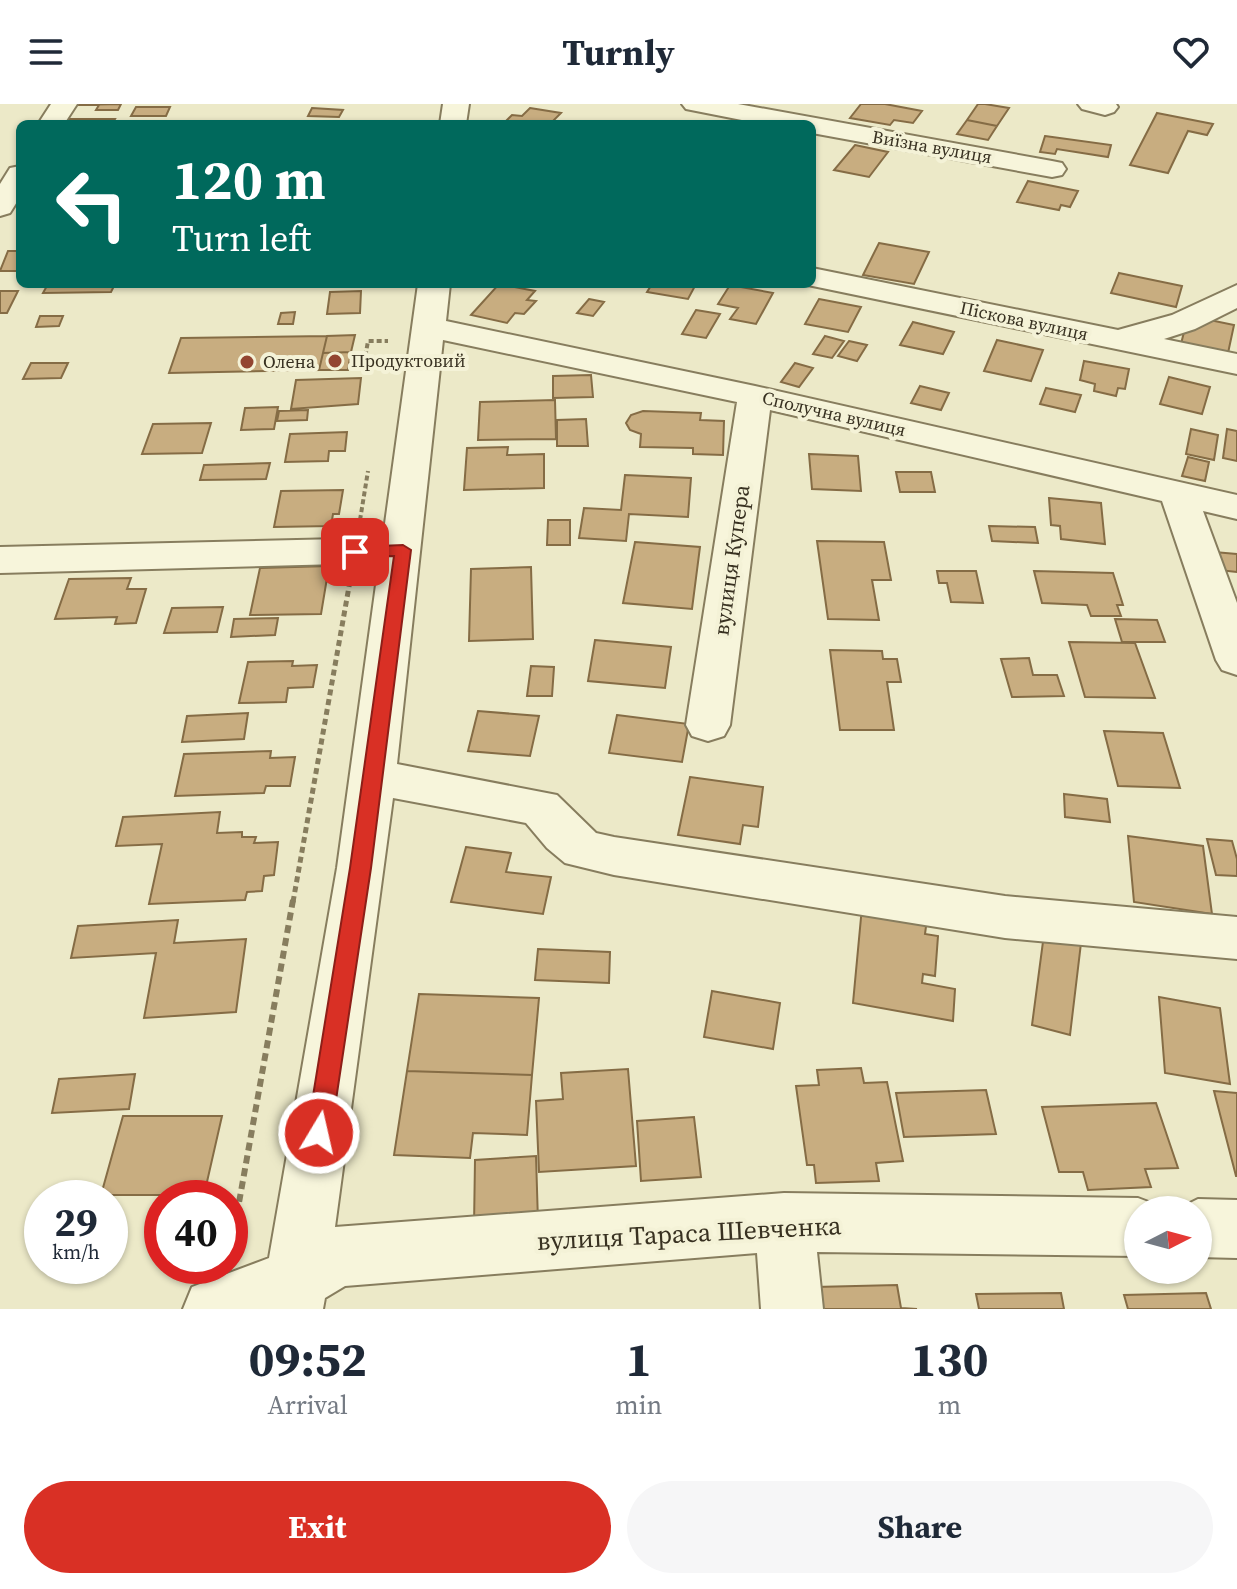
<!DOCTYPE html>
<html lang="en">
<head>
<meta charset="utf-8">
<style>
  body { margin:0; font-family:"Source Serif 4",serif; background:#f6f6f7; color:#1f2937; height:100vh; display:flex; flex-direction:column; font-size:30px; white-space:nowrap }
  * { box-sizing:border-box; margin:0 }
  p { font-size:26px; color:#747a83 }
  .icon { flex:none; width:44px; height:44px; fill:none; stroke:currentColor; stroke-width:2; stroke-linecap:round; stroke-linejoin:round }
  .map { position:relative; height:1205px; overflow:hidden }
  .sheet { display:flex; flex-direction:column; background:#fff; flex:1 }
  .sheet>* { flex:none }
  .top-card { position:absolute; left:16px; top:16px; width:800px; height:168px; border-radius:12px; box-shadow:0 2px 6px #0004; background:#00695c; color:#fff; overflow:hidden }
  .needle { width:52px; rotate:84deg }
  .tools { position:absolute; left:1124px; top:1092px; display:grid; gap:16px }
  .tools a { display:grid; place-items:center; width:88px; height:88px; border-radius:50%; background:#fff; box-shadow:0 2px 6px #0004; font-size:40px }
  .speed { position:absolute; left:24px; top:1076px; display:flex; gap:16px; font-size:40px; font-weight:700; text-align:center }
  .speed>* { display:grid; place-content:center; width:104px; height:104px; border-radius:50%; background:#fff; box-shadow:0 2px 6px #0004; line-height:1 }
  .speed small { font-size:20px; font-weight:400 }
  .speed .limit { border:12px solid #d22; background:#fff; color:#111 }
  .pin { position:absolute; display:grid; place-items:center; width:68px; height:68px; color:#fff; margin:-34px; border-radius:16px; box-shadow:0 4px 12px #0006 }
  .me { position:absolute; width:88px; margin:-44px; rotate:9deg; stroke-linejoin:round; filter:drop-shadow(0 0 6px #0008) }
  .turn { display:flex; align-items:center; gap:28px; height:168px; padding:0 24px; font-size:36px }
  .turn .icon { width:104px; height:104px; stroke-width:2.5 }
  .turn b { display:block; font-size:56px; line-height:68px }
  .eta { display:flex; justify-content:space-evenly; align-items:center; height:136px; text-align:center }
  .eta b { font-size:48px; font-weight:700; line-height:56px }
  .cta { display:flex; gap:16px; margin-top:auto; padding:16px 24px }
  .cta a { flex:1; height:92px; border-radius:48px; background:#d93025; color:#fff; font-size:32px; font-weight:700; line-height:92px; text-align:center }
  .cta a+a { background:#f6f6f7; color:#1f2937 }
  header { display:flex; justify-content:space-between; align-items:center; height:104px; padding:0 24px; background:#fff; font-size:36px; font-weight:700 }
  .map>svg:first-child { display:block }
</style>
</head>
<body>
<header><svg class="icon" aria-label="menu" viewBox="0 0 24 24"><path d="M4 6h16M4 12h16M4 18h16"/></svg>Turnly<svg class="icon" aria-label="heart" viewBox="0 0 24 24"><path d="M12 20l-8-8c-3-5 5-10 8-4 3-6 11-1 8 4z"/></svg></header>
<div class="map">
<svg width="1237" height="1205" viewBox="0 0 1237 1205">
  <rect width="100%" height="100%" fill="#ece9c8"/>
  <path fill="#c8ad80" stroke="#856c45" stroke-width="2" d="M121 0 118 6H96L99 1H75Z
    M861 0H885L922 7 913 19 894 16 890 21 850 14Z
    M978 0H985L1009 4 997 22 967 16Z
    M136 3H170L166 12H131Z
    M312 4 343 6 339 13 308 12Z
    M530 4 561 9 550 20H503L512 11 522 12Z
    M1157 9 1213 20 1207 31 1188 27 1168 69 1130 61Z
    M68 15H115L112 20H64Z
    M967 16 997 22 988 36 957 30Z
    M1045 32 1111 41 1108 53 1057 45 1055 50 1040 48Z
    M855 41 888 48 869 73 834 66Z
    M1028 77 1078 87 1070 103 1061 101 1059 106 1017 98Z
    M879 139 929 148 914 180 863 171Z
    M8 147H20V167H0Z
    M1119 169 1182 182 1176 203 1111 189Z
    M48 180H115L111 188 43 189Z
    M499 180 535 187 527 196 536 197 524 210 515 209 507 219 471 211Z
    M652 180H696L688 195 647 188Z
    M730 181 773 189 756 220 730 215 738 204 718 200Z
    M0 187H18L7 209H0Z
    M361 187 360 209 327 210 330 188Z
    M589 195 604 198 593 212 577 209Z
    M819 195 861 203 848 228 805 220Z
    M696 206 720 210 706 234 682 230Z
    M295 208 293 220H278L281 209Z
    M40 212H63L59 222 36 223Z
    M1200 214 1234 221 1228 249 1181 240 1187 216Z
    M913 218 954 228 943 250 900 241Z
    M355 231 351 248 323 249 327 232Z
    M327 232 319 266 169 269 181 234Z
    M825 232 844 237 832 254 813 250Z
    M997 236 1043 246 1031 277 984 267Z
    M849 237 867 241 857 257 838 252Z
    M351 248 348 266H319L323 249Z
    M1084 257 1129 265 1125 285 1118 284 1116 292 1094 287 1095 280 1080 276Z
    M31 259H68L61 274 23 275Z
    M795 259 813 264 799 283 781 278Z
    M591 271 593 293 553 294V272Z
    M1169 273 1210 283 1202 310 1160 300Z
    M361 274 358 300 291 305 296 276Z
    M920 282 949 289 941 306 911 299Z
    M1046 284 1081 291 1075 308 1040 300Z
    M555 296 556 335 478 336 480 298Z
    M278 303 274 325 241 326 245 304Z
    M308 306 307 316 277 317 279 307Z
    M643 307 701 309 700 316 724 317 723 351 693 350V344L640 343 641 330 630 326 626 319 631 311Z
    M586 315 588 342H557V316Z
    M211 319 202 349 142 350 153 320Z
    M1191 325 1218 331 1214 356 1186 350Z
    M1227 325 1237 327V357L1223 354Z
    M347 328 345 347H329L328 357 285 358 290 330Z
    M508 343 507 351 544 350V384L464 386 467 344Z
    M809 350 858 352 861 387 812 385Z
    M1188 353 1209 358 1205 377 1182 372Z
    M270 359 266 375 200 376 204 361Z
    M896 368H931L935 388H900Z
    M625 371 691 374 688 413 629 410 626 437 579 434 584 404 621 406Z
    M343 386 339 410H333L331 422 274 423 281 387Z
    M1049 394 1101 399 1105 440 1061 435 1060 422 1051 421Z
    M548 416H570V441H547Z
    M989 422 1035 423 1038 439 992 437Z
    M817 437 884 438 891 476H872L879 516 828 515Z
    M635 438 700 443 692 505 623 499Z
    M1214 448 1237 450V468L1219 466Z
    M329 462 321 510 250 511 260 464Z
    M531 463 533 535 469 537 471 465Z
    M937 467H976L983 499 951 498 947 479H939Z
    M1034 467 1113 469 1123 501H1117L1121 512H1091L1087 501 1042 499Z
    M131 474 127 485H146L136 519 115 520 117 513 55 515 69 475Z
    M223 503 217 528 164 529 172 504Z
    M278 514 275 531 231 533 234 515Z
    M1115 515 1157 516 1165 538H1122Z
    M595 536 671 543 665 584 588 577Z
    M1069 538 1135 539 1155 594 1085 593Z
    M830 546 882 547 883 555H897L901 578H887L894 626H840Z
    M1029 554 1033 571H1057L1064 592 1012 593 1001 555Z
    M293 557 292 562 317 561 313 583 288 584 286 598 239 599 248 558Z
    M531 562 554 563 552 592H527Z
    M478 607 539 612 530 652 468 647Z
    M248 609 244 635 182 638 187 612Z
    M617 611 689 620 682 658 609 649Z
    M1104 627 1163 629 1180 684 1118 682Z
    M271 647 270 654 295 653 290 682H266L264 689 175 692 184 650Z
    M690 673 763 683 758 723 743 721 740 740 678 731Z
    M1064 690 1107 695 1110 718 1065 713Z
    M220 708 217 729 242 728V733H256L254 739 278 738 274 771 264 772 262 787 247 788 245 796 149 800 162 740 116 742 123 713Z
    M1128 732 1203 742 1212 810 1134 798Z
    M1207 735 1232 737 1237 755V772L1216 771Z
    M466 743 511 749 506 768 551 773 543 810 451 798Z
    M862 803 927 815 925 830 938 832 935 872 923 870 922 879 955 885 953 917 853 899Z
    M178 816 174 839 246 835 236 908 144 914 156 849 71 854 78 822Z
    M1044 830 1081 839 1070 931 1032 921Z
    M538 845 610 848 609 879 535 876Z
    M712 887 780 899 773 945 704 933Z
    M419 890 539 894 532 971 407 967Z
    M1159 893 1220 904 1230 980 1165 969Z
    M861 964 864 979 887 978 903 1057 876 1059 879 1077 816 1079 814 1061H807L796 982 819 981 817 966Z
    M628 965 636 1062 539 1068 536 997 563 995 561 969Z
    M407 967 532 971 527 1031 473 1029 470 1054 394 1051Z
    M135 970 129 1005 52 1009 59 975Z
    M986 986 996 1030 904 1033 896 989Z
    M1214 987 1237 989V1072H1236Z
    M1156 999 1178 1064 1145 1065 1151 1083 1088 1086 1083 1068H1059L1042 1003Z
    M123 1012H222L204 1091H101Z
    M694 1013 701 1073 641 1077 637 1017Z
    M536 1052 538 1118 474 1122 475 1056Z
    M897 1181 901 1204 917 1205H817L815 1183Z
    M1061 1189 1064 1205H979L976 1190Z
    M1206 1189 1211 1205H1128L1124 1191Z"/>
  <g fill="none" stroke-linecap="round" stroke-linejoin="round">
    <g stroke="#877d5e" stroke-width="4">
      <path id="minor" d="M51 0H77L64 20H38Z
        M443 0H469L466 20H440Z
        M682 0H738L1052 57 1062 59 1066 65 1062 71 1052 73 812 29V20H762L686 5Z
        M1078 0H1116L1118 3 1114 8 1105 11 1082 5Z
        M20 62V93L10 109 0 112V80L10 64Z
        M812 164 1118 226 1172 211 1237 181V204L1195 225 1164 235 1237 250V270L803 180H812Z
        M418 180H450L446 217 755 282 1237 391V415L1203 407 1237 499V571L1222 566 1216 556 1162 397 770 306 730 621 724 632 708 637 692 632 686 621 737 298 443 236 397 660 557 691 596 729 614 733 1005 792 1237 813V855L1005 834 614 771 565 759 547 744 526 719 393 694 335 1123 784 1089 1138 1094 1159 1102 1161 1106H1138V1152L817 1148 823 1205H761L757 1149 345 1182 325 1194 323 1205H183L192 1183 269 1154 337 764 379 459 0 469V443L383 434Z
        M1198 1095 1237 1096V1154L1198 1153V1106H1176Z"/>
    </g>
    <path stroke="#877d5e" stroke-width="4" stroke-dasharray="5 3" stroke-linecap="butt" d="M364 260 368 237H388
      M360 416 368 367"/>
    <path stroke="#877d5e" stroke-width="5" stroke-dasharray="6 4" stroke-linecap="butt" d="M293 798 350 477"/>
    <path stroke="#877d5e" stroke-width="6" stroke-dasharray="8 5" stroke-linecap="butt" d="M230 1149 293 796"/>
    <use href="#minor" fill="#f7f5db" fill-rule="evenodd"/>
  </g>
  <path fill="#d93025" stroke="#8d1f18" stroke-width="2" d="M403 441 411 446 371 764 331 1029 327 1037 319 1040 310 1037 307 1029 350 764 394 452 355 453 347 448 355 443Z"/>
  <g fill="#934531" stroke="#f4f2d7" stroke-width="3">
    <circle cx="335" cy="257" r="8"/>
    <circle cx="247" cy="258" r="8"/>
  </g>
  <g text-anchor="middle" stroke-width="8" stroke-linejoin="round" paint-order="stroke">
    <g font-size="18" fill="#383121" stroke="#f4f2d7">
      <text transform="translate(932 43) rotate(10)" y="6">Виїзна вулиця</text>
      <text transform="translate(1024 217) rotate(12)" y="6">Піскова вулиця</text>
      <text transform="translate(834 310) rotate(13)" y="6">Сполучна вулиця</text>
    </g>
    <g font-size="18" fill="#383121" stroke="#f4f2d7" text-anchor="start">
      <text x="351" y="263">Продуктовий</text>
      <text x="263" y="264">Олена</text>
    </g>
    <g font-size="22" fill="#383121" stroke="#f4f2d7">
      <text transform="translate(731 456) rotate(-82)" y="8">вулиця Купера</text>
    </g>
    <g font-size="26" fill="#383121" stroke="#f4f2d7">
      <text transform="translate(689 1129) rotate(-3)" y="9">вулиця Тараса Шевченка</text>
    </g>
  </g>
</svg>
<div class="tools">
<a><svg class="needle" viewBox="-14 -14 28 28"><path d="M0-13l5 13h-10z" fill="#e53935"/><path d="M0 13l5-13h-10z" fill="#747a83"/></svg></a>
</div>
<div class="speed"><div>29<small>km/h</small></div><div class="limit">40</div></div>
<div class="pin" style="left:355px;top:448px;background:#d93025"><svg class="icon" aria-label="arrive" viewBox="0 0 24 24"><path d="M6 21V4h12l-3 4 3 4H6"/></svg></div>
<svg class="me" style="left:319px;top:1029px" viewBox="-20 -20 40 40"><circle r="17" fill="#d93025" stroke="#fff" stroke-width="3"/><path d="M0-11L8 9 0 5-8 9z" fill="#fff"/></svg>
<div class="top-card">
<div class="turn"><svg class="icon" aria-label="left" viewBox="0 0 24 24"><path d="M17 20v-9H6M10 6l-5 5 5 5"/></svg><div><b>120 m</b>Turn left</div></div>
</div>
</div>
<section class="sheet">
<div class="eta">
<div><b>09:52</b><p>Arrival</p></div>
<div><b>1</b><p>min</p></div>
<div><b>130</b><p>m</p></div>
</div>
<div class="cta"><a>Exit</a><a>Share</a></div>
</section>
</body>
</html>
